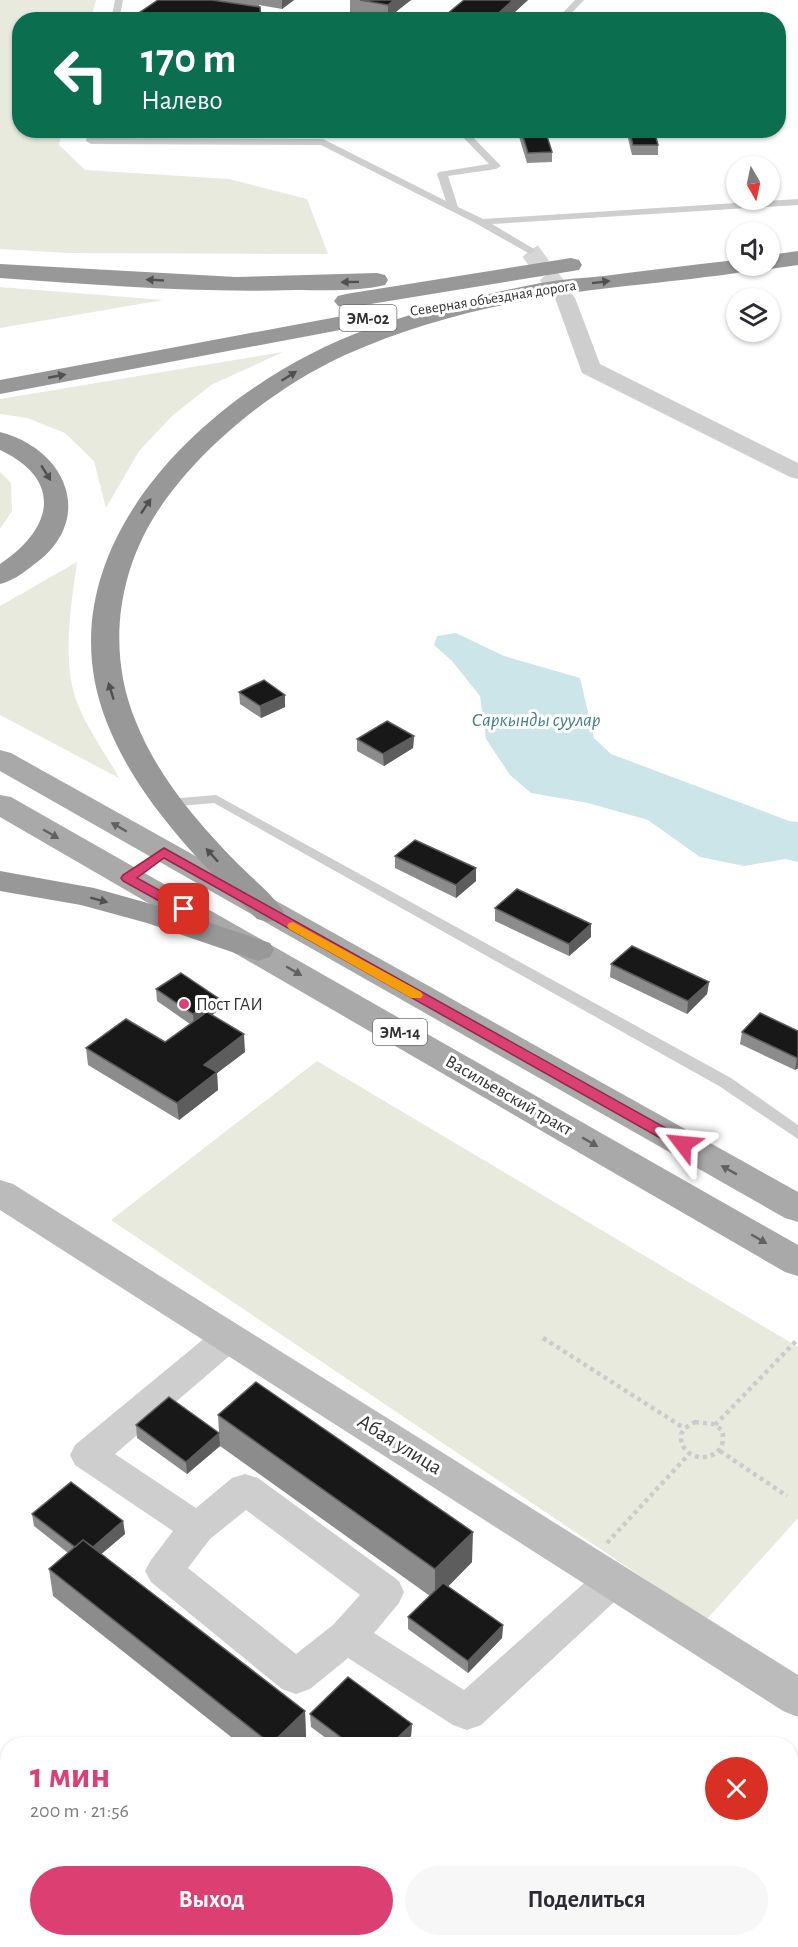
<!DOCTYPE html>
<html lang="ru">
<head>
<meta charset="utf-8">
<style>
  body { margin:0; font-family:"Alegreya Sans",sans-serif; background:#f7f7f7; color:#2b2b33; height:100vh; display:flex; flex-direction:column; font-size:22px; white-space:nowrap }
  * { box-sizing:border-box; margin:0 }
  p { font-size:20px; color:#7c7c81 }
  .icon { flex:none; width:33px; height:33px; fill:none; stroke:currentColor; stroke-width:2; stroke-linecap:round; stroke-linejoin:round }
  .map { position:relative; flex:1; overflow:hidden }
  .sheet { position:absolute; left:0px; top:1737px; width:798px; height:210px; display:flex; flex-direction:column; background:#fff; border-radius:24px 24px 0 0; box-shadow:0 2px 4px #0004 }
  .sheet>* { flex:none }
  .hud { position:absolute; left:12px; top:12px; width:774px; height:126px; border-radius:24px; box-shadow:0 2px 4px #0004; background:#0b6e4f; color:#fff; overflow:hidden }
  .needle { width:39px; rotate:171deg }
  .controls { position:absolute; left:726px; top:156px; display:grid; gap:12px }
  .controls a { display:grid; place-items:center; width:54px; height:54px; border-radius:50%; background:#fff; box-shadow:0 2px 4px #0004; font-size:30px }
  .pin { position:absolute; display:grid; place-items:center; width:51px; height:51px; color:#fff; margin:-26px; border-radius:12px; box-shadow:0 3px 9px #0006 }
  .me { position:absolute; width:66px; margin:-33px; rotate:299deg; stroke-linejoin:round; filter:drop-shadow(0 0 4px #0008) }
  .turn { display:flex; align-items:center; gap:21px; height:126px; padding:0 30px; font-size:27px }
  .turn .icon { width:78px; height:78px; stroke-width:2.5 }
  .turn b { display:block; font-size:42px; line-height:51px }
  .round { display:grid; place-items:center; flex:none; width:63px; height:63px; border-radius:32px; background:#f7f7f7 }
  .head { display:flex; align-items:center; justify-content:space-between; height:102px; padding:0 30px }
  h1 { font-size:36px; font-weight:600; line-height:45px; color:#dc3f72 }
  .cta { display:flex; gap:12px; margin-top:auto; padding:12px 30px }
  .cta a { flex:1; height:69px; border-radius:36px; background:#dc3f72; color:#fff; font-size:24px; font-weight:600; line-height:69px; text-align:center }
  .cta a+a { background:#f7f7f7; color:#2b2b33 }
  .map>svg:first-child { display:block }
</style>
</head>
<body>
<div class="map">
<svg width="798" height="1947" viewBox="0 0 798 1947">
  <rect width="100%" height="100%" fill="#fff"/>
  <path fill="#e7eadd" d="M0 0H96L91 19 20 20V130L62 131 59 145 85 170 229 179 307 199 328 254 69 253 0 249Z
    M0 287 163 300 0 328Z
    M283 352 211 385 172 416 139 451 106 508 94 461 65 433 27 418 0 414V399Z
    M0 472 11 483 12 511 0 529Z
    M77 562C71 605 61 664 78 705 88 730 106 754 119 778L0 715V606Z
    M317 1061 798 1347V1518L706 1620 111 1220Z"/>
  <path fill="#cbe5e9" d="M456 633 504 656 580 678 594 738 611 754 789 821 798 822V862L785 859 744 866 700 857 648 820 588 803 531 793 510 775 486 739 480 696 452 661 434 645 437 636Z"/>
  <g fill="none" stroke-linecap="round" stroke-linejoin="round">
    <path stroke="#d6d6d6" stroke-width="19" stroke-dasharray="19 10" stroke-linecap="butt" d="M530 251 565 298"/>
    <path stroke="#cbcbcb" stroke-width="4.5" stroke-dasharray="4 4" stroke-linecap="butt" d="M543 1338 684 1428
      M695 1422 713 1424 722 1430C731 1465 678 1466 681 1434L685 1428Z
      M715 1425 798 1339
      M720 1451 787 1496
      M607 1543 690 1453"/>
    <path fill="#cecece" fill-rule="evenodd" d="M115 0H123L119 20H111Z
      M575 0H584L565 20H556Z
      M240 9 294 17 298 20H273L237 14 236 12Z
      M88 130H98L96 138 323 139 446 201 437 174 439 172 489 164 456 130H466L501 166 496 169 448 176 458 207 483 219 798 199V205L492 224 534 249 535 251 530 254 477 224 321 145 91 144 86 141Z
      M216 795 731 1078 798 1125V1139L719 1086 214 803 169 807 162 803 169 799Z"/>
    <path fill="#cecece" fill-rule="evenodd" d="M565 292 572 294 575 298 600 364 798 463V479L790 477 582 373 555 298 558 294Z
      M229 1324 241 1328 246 1337 241 1346 115 1454 196 1508 232 1478 245 1474 258 1478 399 1581 404 1592 399 1603 374 1633 464 1690 600 1569 613 1564 626 1569 632 1580 626 1591 481 1725 467 1730 453 1725 348 1658 310 1689 296 1694 282 1689 151 1582 145 1571 151 1560 173 1531 75 1465 70 1455 75 1445 217 1328ZM246 1510 360 1595 333 1625 296 1654 188 1568 210 1539Z
      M798 1850V1895L790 1898V1853Z
      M790 1901 798 1904V1947H776L774 1940H790Z"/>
    <path fill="#bbb" fill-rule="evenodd" d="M0 1180 13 1184 798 1675V1717L783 1711 0 1210Z"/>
    <path fill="#a9a9a9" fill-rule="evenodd" d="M0 750 11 753 798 1192V1222L785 1218 0 771Z
      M0 795 11 797 798 1245V1276L785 1272 0 817Z"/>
    <path fill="#989898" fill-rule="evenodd" d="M798 251V265L770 269 761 266H770V255Z
      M571 258 579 260 582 265 579 270 346 308 338 306 334 301 338 296 346 294Z
      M736 260V266H750L747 271C729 275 710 276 691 279 646 284 601 288 557 295 486 306 411 325 345 355 273 388 196 450 154 517 116 579 108 655 136 722 158 777 197 822 237 863 253 879 272 894 284 912L279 919 268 922 257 919C199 861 138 801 107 723 36 545 216 383 368 329 424 309 484 294 541 283 562 279 583 278 604 276 648 270 692 265 736 260Z
      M0 264 236 277 377 273 385 275 388 280 385 285C356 292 323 290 294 290 196 293 98 285 0 278Z
      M385 308 393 310 397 315 393 320 0 394V380Z
      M0 432C69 450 96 522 32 566 22 574 12 581 0 584V564C53 529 64 480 0 450Z
      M0 871 94 888 169 909 270 943 274 950 270 957 258 961 147 923 81 905 0 891Z"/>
  </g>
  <path fill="#8c8c8c" d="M158 0H294L282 9 259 5 261 20 130 19Z
    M350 0H411L388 18 350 12Z
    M464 0H528L506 20H447V14Z
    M517 130H545L552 152V162L527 163Z
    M626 130H654L658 145V155H632Z
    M239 692 285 707 261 718 240 704Z
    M414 736 413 748 384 766 357 751V739Z
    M395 856 476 868V881L456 898 395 868Z
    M495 908 591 924V937L569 956 495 921Z
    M611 964 709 982 707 994 687 1014 610 977Z
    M156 989 219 1010 212 1015 245 1052 217 1073 218 1090 179 1120 88 1065 86 1048 165 1042 190 1024 157 1001Z
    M798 1031V1068L795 1070 740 1044 742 1032Z
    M218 1415 472 1562 448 1586 503 1625 502 1638 468 1673 408 1629V1617L430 1596 220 1446 187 1474 137 1438 136 1425 219 1433Z
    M32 1514 123 1521 125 1534 101 1554 305 1711 306 1737 299 1744H240L53 1596 49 1569 68 1553 34 1526Z
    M310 1714 412 1724 411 1736 404 1744H334L311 1727Z
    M514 1940H661L671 1947H523Z"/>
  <path fill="#5d5d5d" d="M282 0H294L282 9Z
    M394 0H411L388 18V5Z
    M513 0H528L506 20H491Z
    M285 695V707L261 718 260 706Z
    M414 736 413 748 384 766 383 754Z
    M476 868V881L456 898V885Z
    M591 924V937L569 956V944Z
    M709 982 707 994 687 1014 688 1001Z
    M218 998 219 1010 194 1027 193 1014Z
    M244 1034 245 1052 217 1073 218 1090 179 1120 177 1103 204 1065Z
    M798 1057V1068L795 1070 797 1058Z
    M219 1433 220 1446 187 1474 186 1462Z
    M123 1521 125 1534 86 1567 85 1554Z
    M473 1532 472 1562 435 1600V1569Z
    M503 1625 502 1638 468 1673V1661Z
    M305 1711 306 1737 299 1744H271Z
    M412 1724 411 1736 404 1744H391Z"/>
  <path fill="#181818" stroke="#5d5d5d" stroke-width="1.5" d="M158 0H212L260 7 261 20H235V16L182 18V20H159V18L130 19Z
    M360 0H394L388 5Z
    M464 0H513L491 20H477L447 14Z
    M521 130H545L552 152 528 153Z
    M629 130H654L658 145H633Z
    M264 680 285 695 260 706 239 692Z
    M387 721 414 736 383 754 357 739Z
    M415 840 476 868 456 885 395 856Z
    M517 889 591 924 569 944 495 908Z
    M632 946 709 982 688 1001 611 964Z
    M181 973 218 998 193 1014 156 989Z
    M207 1012 244 1034 204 1065 217 1072 177 1103 86 1048 126 1019 165 1042Z
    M760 1013 798 1031V1057L797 1058 742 1032Z
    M256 1382 473 1532 435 1569 218 1415Z
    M169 1397 219 1433 186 1462 136 1425Z
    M71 1482 123 1521 93 1547 83 1540 75 1547 32 1514Z
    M83 1540 305 1711 271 1744 49 1569Z
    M443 1583 503 1625 468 1661 408 1617Z
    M348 1677 412 1724 391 1744H350L310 1714Z
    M543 1940H661L671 1947H553Z"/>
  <defs><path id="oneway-solid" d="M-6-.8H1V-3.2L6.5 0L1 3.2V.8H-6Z" transform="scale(1.5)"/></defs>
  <g fill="#505050">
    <use href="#oneway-solid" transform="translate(155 280) rotate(-177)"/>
    <use href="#oneway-solid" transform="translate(350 282) rotate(179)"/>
    <use href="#oneway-solid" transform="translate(601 282) rotate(-7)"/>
    <use href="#oneway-solid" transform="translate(57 376) rotate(-11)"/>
    <use href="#oneway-solid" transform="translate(289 376) rotate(-32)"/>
    <use href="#oneway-solid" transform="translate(46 473) rotate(58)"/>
    <use href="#oneway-solid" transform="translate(146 506) rotate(-56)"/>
    <use href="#oneway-solid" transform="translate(111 691) rotate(-107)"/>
    <use href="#oneway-solid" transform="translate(212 855) rotate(-132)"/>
    <use href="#oneway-solid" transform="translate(99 900) rotate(15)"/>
  </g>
  <g fill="#616161">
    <use href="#oneway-solid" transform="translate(119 827) rotate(-150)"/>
    <use href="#oneway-solid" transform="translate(51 834) rotate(30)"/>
    <use href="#oneway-solid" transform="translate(294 971) rotate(30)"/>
    <use href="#oneway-solid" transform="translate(590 1142) rotate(30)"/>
    <use href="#oneway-solid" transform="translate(729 1170) rotate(-151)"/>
    <use href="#oneway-solid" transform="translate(759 1239) rotate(30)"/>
  </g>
  <path fill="#dc3f72" stroke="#8f294a" stroke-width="1.5" d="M164 848 689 1141 691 1144 689 1148H678L164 858 137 878 188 906 190 909 188 912H179L123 881 121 878 123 875Z"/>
  <path fill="#f59e0b" d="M293 922 421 992 423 995 421 998H411L289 929 287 926 289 923Z"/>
  <circle fill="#dc3f72" stroke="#fff" stroke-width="2" cx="184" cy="1004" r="6"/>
  <g text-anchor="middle" stroke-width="6" stroke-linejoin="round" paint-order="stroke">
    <g font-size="15" fill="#313131" stroke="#fff">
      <text transform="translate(493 298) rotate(-9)" y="5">Северная объездная дорога</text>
    </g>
    <g fill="#fff" stroke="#6f6f6f" stroke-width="1.5">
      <rect x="339.5" y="305" width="57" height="26" rx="4.5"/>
      <rect x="373" y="1019" width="54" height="26" rx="4.5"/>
    </g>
    <g font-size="16" font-weight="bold" fill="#313131">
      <text x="368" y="324">ЭМ-02</text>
      <text x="400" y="1038">ЭМ-14</text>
    </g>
    <g font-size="18" fill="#313131" stroke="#fff" text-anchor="start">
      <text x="196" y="1010">Пост ГАИ</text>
    </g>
    <g font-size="18" fill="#313131" stroke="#fff">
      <text transform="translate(509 1095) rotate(30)" y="6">Васильевский тракт</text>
    </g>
    <g font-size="20" font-style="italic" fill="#407f89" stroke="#fff">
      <text x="536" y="726">Саркынды суулар</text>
    </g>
    <g font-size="21" fill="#313131" stroke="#fff">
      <text transform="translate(400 1444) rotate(32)" y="7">Абая улица</text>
    </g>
  </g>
</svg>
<div class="controls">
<a><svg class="needle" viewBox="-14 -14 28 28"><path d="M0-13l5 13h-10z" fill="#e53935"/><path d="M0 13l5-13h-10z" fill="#7c7c81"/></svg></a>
<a><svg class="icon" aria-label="sound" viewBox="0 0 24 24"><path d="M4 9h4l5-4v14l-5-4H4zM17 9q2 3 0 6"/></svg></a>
<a><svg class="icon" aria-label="layers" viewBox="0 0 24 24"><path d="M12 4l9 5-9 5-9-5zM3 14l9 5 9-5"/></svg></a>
</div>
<div class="pin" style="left:184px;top:909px;background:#d93025"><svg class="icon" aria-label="arrive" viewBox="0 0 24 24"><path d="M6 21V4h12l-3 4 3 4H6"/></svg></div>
<svg class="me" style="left:683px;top:1144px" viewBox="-20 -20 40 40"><path d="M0-17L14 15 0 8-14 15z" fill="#dc3f72" stroke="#fff" stroke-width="4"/></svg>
<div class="hud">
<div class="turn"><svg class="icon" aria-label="left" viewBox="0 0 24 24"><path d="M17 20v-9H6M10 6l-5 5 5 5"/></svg><div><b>170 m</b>Налево</div></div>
</div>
<section class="sheet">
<div class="head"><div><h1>1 мин</h1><p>200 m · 21:56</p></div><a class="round" style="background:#d93025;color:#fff"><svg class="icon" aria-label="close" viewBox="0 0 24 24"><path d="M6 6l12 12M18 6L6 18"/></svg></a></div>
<div class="cta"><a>Выход</a><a>Поделиться</a></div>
</section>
</div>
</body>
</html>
